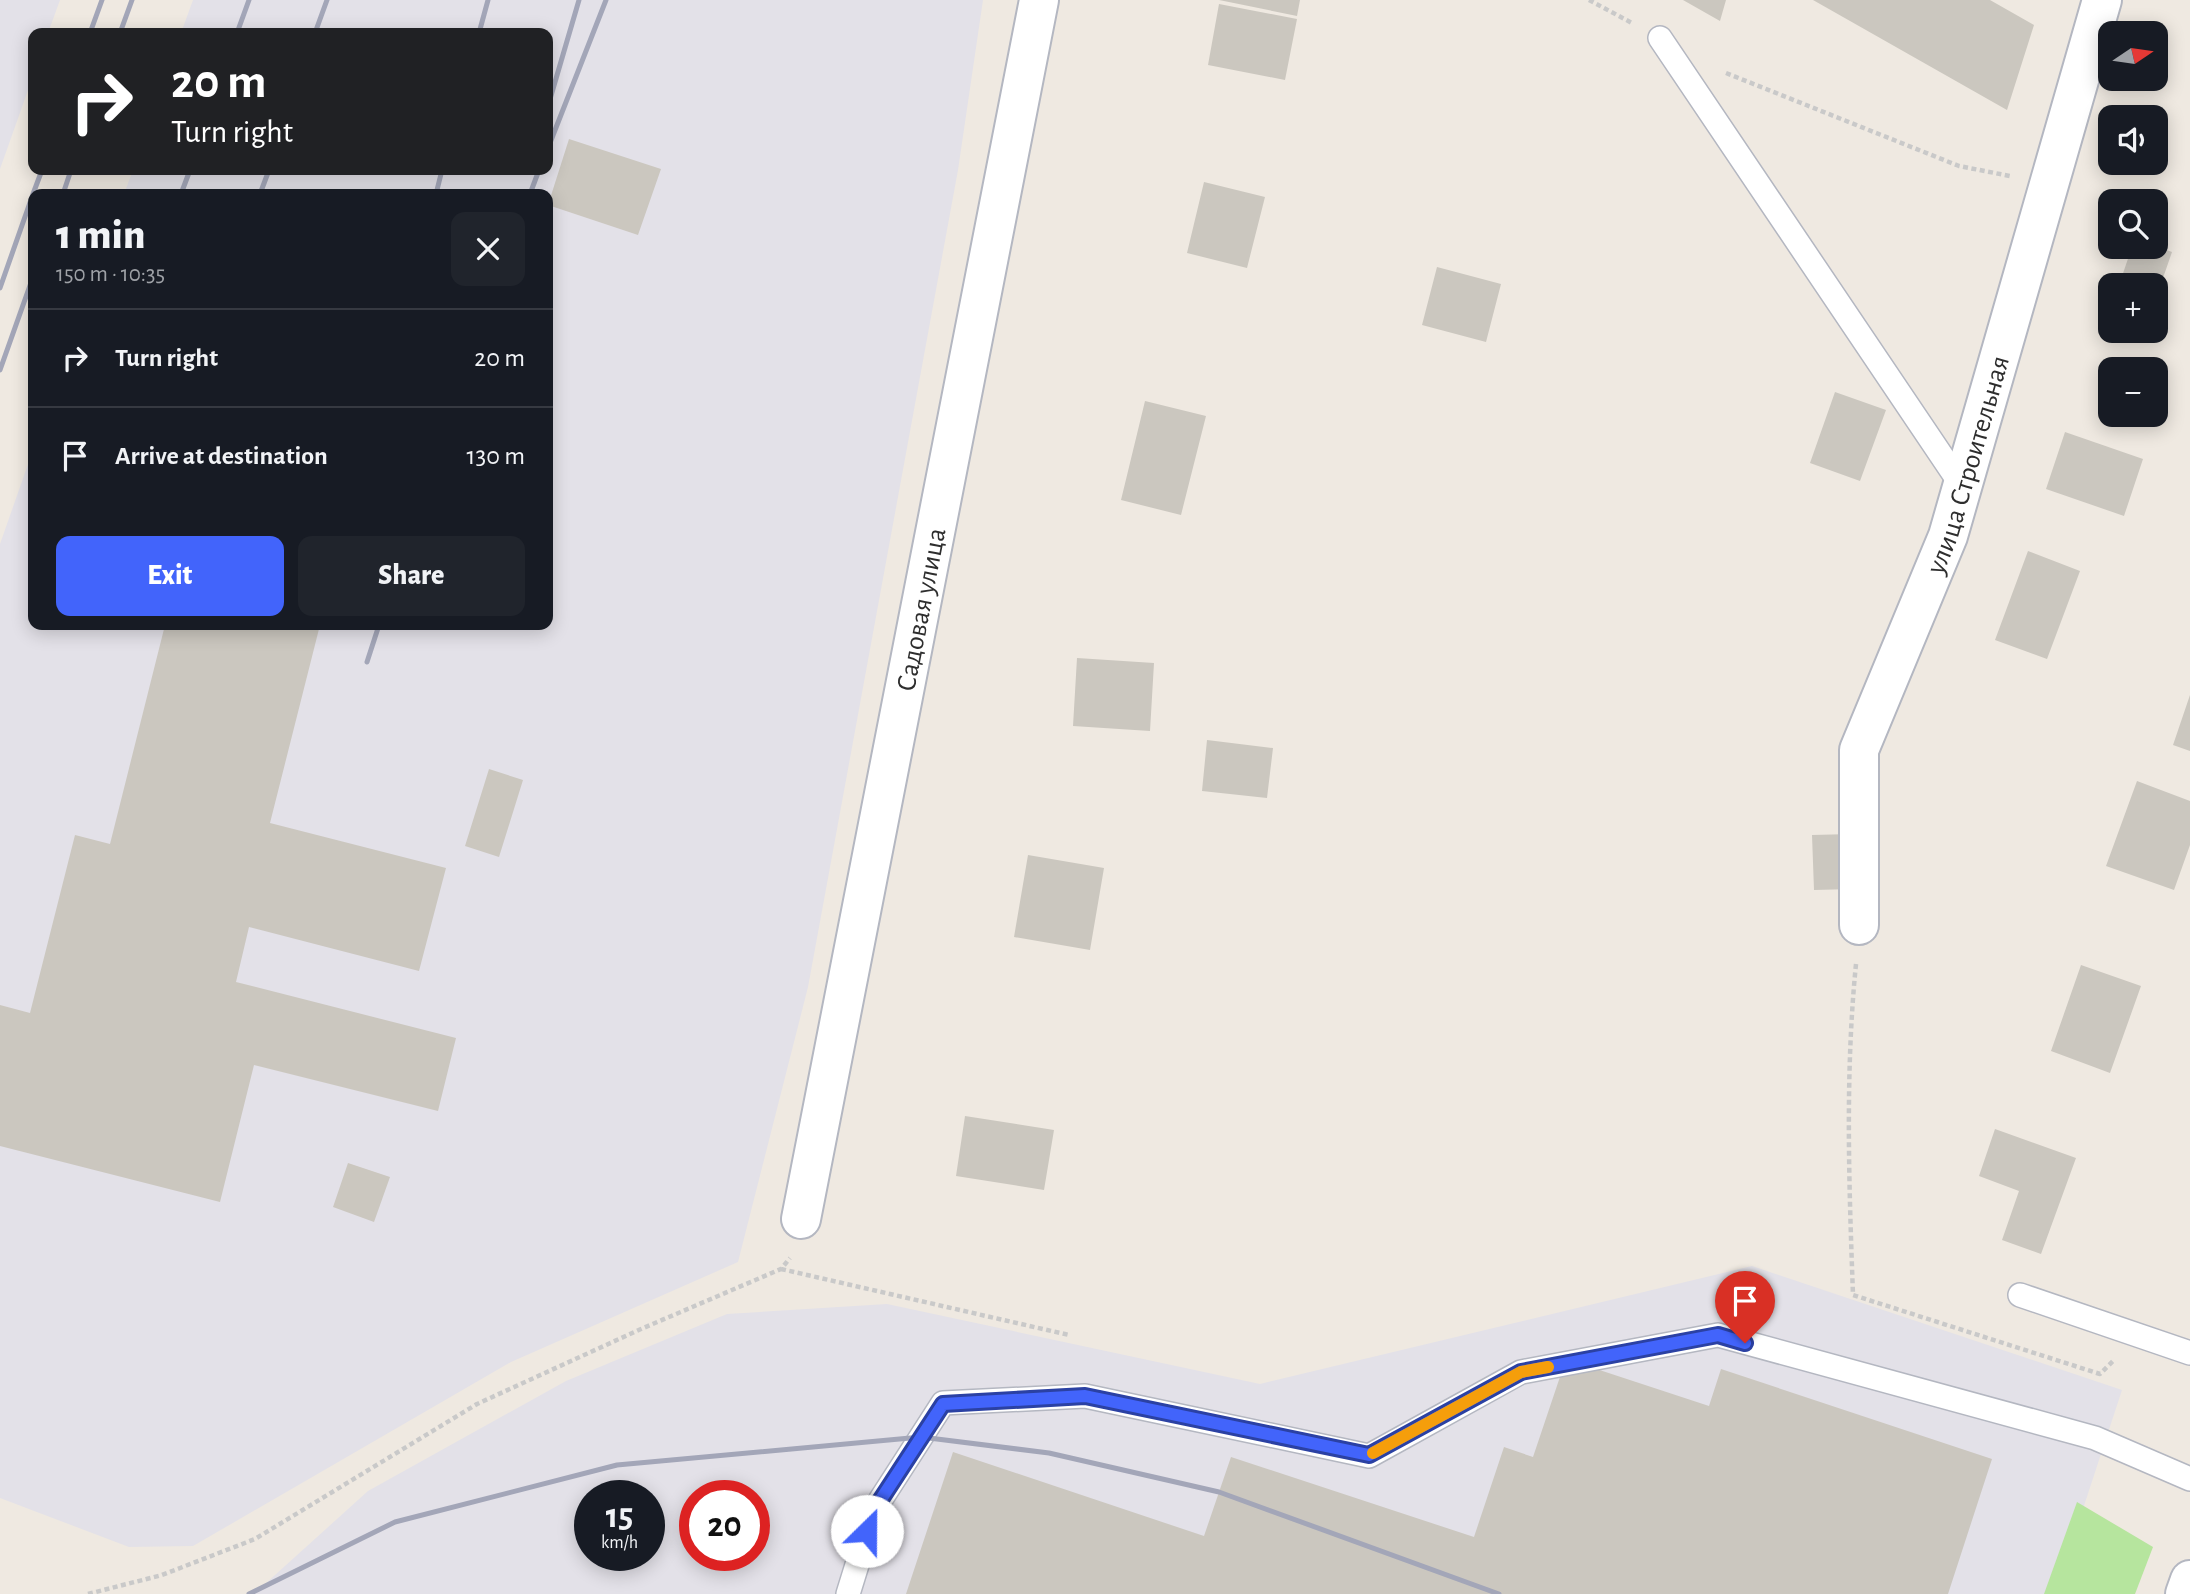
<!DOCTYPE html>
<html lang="en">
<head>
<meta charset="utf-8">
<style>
  body { margin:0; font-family:"Alegreya Sans",sans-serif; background:#20242c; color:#f1f3f6; height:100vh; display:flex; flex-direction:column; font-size:26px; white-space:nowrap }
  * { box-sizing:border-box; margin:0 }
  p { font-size:23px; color:#9ea1a6 }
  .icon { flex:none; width:38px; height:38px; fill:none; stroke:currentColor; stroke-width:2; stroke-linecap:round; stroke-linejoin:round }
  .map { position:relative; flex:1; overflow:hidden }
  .drawer { position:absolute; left:28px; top:189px; width:525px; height:441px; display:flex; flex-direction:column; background:#171b24; border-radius:14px; box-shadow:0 4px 18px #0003 }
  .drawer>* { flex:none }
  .banner { position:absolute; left:28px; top:28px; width:525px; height:147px; border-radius:14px; box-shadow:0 4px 18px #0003; background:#202124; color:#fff; overflow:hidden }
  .needle { width:46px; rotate:77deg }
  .controls { position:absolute; left:2098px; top:21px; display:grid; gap:14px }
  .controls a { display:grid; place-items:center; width:70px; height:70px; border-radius:14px; background:#171b24; box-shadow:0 4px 18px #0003; font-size:35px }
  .speed { position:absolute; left:574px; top:1480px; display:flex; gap:14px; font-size:35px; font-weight:700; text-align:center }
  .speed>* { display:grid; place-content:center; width:91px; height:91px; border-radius:50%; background:#171b24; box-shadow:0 4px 18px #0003; line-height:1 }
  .speed small { font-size:18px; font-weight:400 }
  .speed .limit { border:10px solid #d22; background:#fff; color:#111 }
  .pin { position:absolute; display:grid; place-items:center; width:60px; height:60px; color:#fff; margin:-72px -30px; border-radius:50% 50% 50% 0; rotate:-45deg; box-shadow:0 0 7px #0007 }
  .pin .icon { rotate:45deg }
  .me { position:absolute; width:77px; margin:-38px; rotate:23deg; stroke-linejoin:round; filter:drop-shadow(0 0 5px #0008) }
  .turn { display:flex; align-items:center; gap:24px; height:147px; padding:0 28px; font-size:32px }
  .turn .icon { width:91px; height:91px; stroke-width:2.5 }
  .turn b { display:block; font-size:49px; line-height:60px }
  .round { display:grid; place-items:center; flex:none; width:74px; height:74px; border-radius:14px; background:#20242c }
  .headline { display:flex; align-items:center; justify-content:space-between; height:119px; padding:0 28px }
  h1 { font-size:42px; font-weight:800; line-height:52px }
  .cta { display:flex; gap:14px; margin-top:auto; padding:14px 28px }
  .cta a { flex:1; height:80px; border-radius:14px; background:#4264fb; color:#fff; font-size:28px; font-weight:800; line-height:80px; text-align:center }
  .cta a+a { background:#20242c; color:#f1f3f6 }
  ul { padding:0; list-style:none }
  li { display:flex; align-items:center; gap:21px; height:98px; padding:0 28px; border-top:2px solid #363941 }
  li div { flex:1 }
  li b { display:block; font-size:26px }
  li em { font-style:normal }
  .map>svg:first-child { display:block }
</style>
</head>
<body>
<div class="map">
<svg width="2190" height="1594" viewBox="0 0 2190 1594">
  <rect width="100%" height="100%" fill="#efe9e1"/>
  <path fill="#e3e1e8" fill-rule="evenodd" d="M0 0H60L48 33H33V76L0 169Z
    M193 0H983L958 170 808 987 738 1262 511 1362 193 1546 129 1547 0 1498V544L33 450V625H548V194H124L133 170H548V33H181Z
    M1752 1266 2122 1390 2055 1594H254L368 1491 566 1381 727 1314 887 1304 1260 1384ZM590 1496H649V1556H590ZM695 1496H754V1556H695Z"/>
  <path fill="#b6e59e" d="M2077 1502 2153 1547 2135 1594H2044Z"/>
  <path fill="#cbc7bf" d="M1219 0H1300L1297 16Z
    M1683 0H1726L1720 21Z
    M1813 0H1990L2034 25 2007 110Z
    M1219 4 1297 19 1285 80 1208 65Z
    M569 139 661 169 638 235 548 205Z
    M1204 182 1265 197 1247 268 1187 253Z
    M2156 246 2172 252 2156 298V285H2119L2132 247Z
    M1437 267 1501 284 1486 342 1422 325Z
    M1835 392 1886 410 1860 481 1810 463Z
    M1145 401 1206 416 1181 515 1121 500Z
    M2065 432 2143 459 2124 516 2046 489Z
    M2028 551 2080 571 2047 659 1995 640Z
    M165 625H320L270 823 446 868 419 971 249 927 236 982 456 1038 438 1111 254 1065 220 1202 0 1146V1005L30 1013 75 835 110 844Z
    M1077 658 1154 663 1150 731 1073 726Z
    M2190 695V751L2173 745Z
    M1207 740 1273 748 1267 798 1202 791Z
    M489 769 523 780 499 857 465 846Z
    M2137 781 2190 801V845L2174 890 2106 866Z
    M1852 834 1854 889 1814 890 1812 835Z
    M1028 855 1104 868 1090 950 1014 937Z
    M2081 965 2141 986 2110 1073 2051 1051Z
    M965 1116 1054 1130 1044 1190 956 1176Z
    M1995 1129 2076 1158 2041 1254 2002 1240 2019 1191 1979 1176Z
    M348 1163 390 1177 374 1222 333 1207Z
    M1566 1359 1709 1406 1721 1369 1992 1459 1948 1594H906L953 1452 1204 1536 1231 1457 1474 1537 1504 1447 1533 1457Z"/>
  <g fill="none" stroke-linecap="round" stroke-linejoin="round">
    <g stroke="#b4b7c1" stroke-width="26">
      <path id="service" d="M1660 38 1962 486
        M2020 1295 2190 1353
        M848 1594 874 1510 943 1403 1085 1396 1369 1456 1521 1372 1718 1335 2095 1438 2190 1479"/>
    </g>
    <g stroke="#b4b7c1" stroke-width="42">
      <g id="minor">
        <path id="s1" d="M1859 925V750L1948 536 2102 0"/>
        <path id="s2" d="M801 1219 1039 0"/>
      </g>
    </g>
    <g stroke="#b4b7c1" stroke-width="42">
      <path id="tertiary" d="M2185 1594 2190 1580"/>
    </g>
    <path stroke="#c9c9c9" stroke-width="4.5" stroke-dasharray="5 3.5" stroke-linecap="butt" d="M1589 0 1632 23
      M1726 73 1959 166 2010 176
      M1856 964C1845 1074 1849 1185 1853 1295L2100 1374 2113 1361
      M781 1269 1069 1335
      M88 1594 162 1575 255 1539 477 1404 641 1329 781 1269 790 1258"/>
    <use href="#service" stroke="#fff" stroke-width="23"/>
    <use href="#minor" stroke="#fff" stroke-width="38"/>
    <use href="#tertiary" stroke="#fff" stroke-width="38"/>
    <path stroke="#a3a6b8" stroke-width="5" d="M90 33 102 0
      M120 33 132 0
      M237 33 249 0
      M315 33 327 0
      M479 33 488 0
      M548 106 579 0
      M548 148 606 0
      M33 194 42 170
      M63 194 71 170
      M181 194 190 170
      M260 194 269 170
      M436 194 442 170
      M530 194 539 170
      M0 288 33 194
      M0 370 33 277
      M367 662 379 625
      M249 1594 395 1522 617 1465 921 1437 1049 1453 1219 1492 1499 1594"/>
  </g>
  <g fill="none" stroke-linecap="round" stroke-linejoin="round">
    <g stroke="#2b41a3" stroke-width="18">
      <path id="route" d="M867 1531 874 1510 943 1404 1085 1396 1369 1455 1521 1372 1718 1335 1745 1343"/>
    </g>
    <use href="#route" stroke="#4264fb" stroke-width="12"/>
    <path stroke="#f59e0b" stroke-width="12" d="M1373 1453 1521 1372 1548 1367"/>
  </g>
  <g text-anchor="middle" stroke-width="5" stroke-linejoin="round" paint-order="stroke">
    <g font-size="28" fill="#2e2e2e" stroke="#fff">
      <text dy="10" stroke="none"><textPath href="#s1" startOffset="481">улица Строительная</textPath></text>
      <text dy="10" stroke="none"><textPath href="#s2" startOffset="621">Садовая улица</textPath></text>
    </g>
  </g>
</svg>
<div class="controls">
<a><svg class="needle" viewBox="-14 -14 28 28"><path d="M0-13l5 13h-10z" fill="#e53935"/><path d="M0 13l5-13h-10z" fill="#9ea1a6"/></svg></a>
<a><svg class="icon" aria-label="sound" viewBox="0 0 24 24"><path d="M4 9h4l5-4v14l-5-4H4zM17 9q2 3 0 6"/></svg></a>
<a><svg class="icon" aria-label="search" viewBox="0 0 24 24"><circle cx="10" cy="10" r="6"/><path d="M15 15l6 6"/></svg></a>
<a>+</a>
<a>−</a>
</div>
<div class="speed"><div>15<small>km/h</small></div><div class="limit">20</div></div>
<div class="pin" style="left:1745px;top:1343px;background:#d93025"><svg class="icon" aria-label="arrive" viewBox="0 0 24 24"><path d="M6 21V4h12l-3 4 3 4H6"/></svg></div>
<svg class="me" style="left:867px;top:1531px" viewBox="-20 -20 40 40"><circle r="19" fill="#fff"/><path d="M0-13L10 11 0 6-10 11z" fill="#4264fb"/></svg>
<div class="banner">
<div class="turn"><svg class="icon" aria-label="right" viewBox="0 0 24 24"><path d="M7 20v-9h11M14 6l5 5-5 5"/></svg><div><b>20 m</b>Turn right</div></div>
</div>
<section class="drawer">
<div class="headline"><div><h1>1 min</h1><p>150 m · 10:35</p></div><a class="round"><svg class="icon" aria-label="close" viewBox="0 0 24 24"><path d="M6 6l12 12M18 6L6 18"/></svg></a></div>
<ul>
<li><svg class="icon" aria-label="right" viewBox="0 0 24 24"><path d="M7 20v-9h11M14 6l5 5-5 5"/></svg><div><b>Turn right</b></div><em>20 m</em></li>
<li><svg class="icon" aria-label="arrive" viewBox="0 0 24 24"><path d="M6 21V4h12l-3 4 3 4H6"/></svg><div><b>Arrive at destination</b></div><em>130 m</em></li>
</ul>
<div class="cta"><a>Exit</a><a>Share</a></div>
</section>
</div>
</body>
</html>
